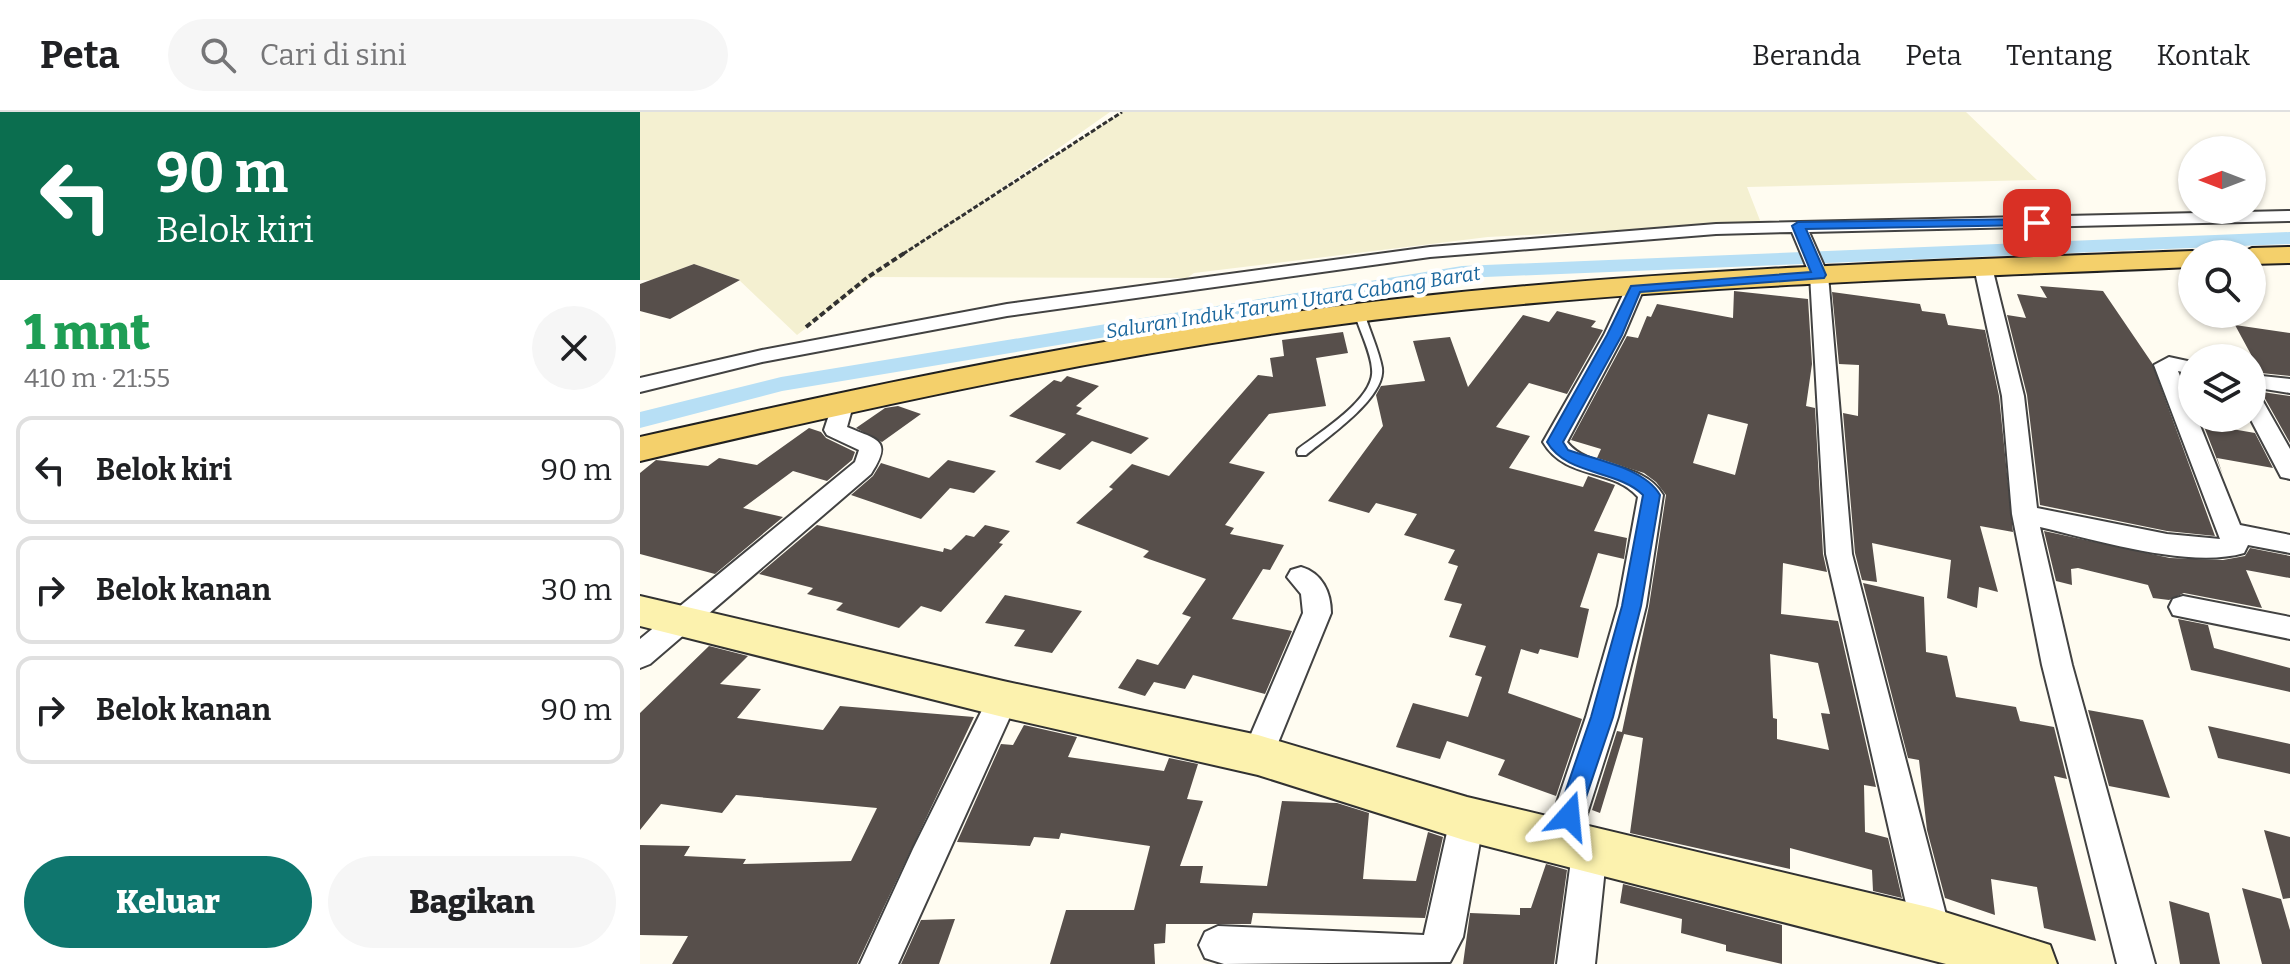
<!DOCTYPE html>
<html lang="id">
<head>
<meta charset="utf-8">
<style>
  body { margin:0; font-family:Bitter,serif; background:#f6f6f6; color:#202124; height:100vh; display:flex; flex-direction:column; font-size:30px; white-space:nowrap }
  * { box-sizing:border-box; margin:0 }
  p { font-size:26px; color:#757577 }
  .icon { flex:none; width:44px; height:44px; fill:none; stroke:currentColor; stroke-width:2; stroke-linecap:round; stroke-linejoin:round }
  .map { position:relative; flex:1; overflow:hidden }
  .details { display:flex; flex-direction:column; background:#fff; width:640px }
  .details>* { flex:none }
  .top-card { background:#0b6e4f; color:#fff; overflow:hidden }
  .needle { width:52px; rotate:270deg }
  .fabs { position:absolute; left:1538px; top:24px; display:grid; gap:16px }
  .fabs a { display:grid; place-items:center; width:88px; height:88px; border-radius:50%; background:#fff; box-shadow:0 2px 6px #0004; font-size:40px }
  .pin { position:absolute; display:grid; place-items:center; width:68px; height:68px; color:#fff; margin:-34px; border-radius:16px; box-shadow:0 4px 12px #0006 }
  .me { position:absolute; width:88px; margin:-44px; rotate:18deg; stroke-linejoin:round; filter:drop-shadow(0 0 6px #0008) }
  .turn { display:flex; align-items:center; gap:28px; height:168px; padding:0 24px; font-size:36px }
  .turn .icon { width:104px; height:104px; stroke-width:2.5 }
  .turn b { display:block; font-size:56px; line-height:68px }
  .round { display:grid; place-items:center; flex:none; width:84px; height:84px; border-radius:42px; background:#f6f6f6 }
  .summary { display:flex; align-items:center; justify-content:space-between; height:136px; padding:0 24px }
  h1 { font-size:48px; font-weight:800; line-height:60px; color:#1e9e55 }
  .cta { display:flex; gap:16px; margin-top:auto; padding:16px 24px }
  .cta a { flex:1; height:92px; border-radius:48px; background:#0f766e; color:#fff; font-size:32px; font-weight:800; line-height:92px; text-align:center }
  .cta a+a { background:#f6f6f6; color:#202124 }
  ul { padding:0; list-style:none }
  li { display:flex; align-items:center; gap:24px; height:108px; margin:0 16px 12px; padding:0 8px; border:4px solid #e0e0e0; border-radius:16px }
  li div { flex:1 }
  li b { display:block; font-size:30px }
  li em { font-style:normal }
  header { display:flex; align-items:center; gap:48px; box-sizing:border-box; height:112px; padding:0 40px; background:#fff; border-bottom:2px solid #e0e0e0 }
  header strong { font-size:38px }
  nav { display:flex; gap:44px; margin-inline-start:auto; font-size:28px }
  .search { width:560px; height:72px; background:#f6f6f6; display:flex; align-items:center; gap:20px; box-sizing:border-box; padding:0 28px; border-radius:44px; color:#757577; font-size:30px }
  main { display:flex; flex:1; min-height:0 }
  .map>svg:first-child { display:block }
</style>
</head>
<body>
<header>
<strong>Peta</strong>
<div class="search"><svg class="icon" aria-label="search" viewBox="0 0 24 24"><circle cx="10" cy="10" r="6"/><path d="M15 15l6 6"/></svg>Cari di sini</div>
<nav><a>Beranda</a><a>Peta</a><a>Tentang</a><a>Kontak</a></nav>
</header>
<main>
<section class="details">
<div class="top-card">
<div class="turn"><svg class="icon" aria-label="left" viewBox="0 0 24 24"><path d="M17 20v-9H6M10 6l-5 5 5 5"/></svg><div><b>90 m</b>Belok kiri</div></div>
</div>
<div class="summary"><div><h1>1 mnt</h1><p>410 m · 21:55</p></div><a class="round"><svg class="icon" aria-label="close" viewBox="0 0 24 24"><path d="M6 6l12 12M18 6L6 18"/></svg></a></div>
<ul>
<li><svg class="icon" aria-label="left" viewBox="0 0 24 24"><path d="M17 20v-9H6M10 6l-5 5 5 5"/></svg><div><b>Belok kiri</b></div><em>90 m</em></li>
<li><svg class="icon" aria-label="right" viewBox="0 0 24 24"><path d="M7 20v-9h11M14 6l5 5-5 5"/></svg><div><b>Belok kanan</b></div><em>30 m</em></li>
<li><svg class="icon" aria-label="right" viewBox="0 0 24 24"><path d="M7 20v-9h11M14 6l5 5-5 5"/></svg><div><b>Belok kanan</b></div><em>90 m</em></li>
</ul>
<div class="cta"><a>Keluar</a><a>Bagikan</a></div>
</section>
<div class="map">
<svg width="1650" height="852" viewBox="0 0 1650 852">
  <rect width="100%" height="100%" fill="#fffcf1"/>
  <path fill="#f4f0d1" d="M0 0H470L314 110 482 0H1326L1397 68 1107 75 1121 111 848 125 554 161 547 166 233 165 157 223 98 167 54 152 11 168H0Z"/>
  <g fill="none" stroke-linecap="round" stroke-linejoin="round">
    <path fill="#b7dff5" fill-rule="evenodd" d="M1650 120V132L822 166 142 279 0 316V300L141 265 822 154Z"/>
  </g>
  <path fill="#574f4b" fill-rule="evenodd" d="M54 152 100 168 30 207 0 199V172Z
    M1400 174 1463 179 1512 251 1575 424 1527 419 1400 393 1387 283 1367 203 1386 206 1377 182 1407 186Z
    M1094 179 1168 187 1172 252 1166 294 1175 296 1183 442 1187 460 1143 451 1141 502 1198 509 1236 675 1224 673 1225 720 1248 726 1262 786 1233 779 1232 758 1150 736V757L990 721 1003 626 984 622 960 701 952 698 977 619 982 620 1009 494 1026 383 1016 370 1004 361 957 346 961 337 931 328 987 224 998 226 1007 204 1011 205 1017 192 1093 206ZM1068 302 1108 312 1095 363 1053 351ZM1130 542 1178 551 1190 602 1181 601 1189 638 1137 627V607L1133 606Z
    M1192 180 1280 192 1282 199 1305 202 1308 213 1345 218 1359 284 1373 420 1340 414 1358 480 1339 475 1337 496 1307 486 1311 448 1232 431 1237 470 1222 468 1215 441 1203 301 1218 304 1219 253 1199 252Z
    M917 199 956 209 951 215 963 218 927 282 889 271 856 315 890 324 869 356 943 375 948 364 975 373 954 419 987 426 984 447 958 441 940 495 949 497 938 546 900 537 898 542 881 537 868 581 942 607 916 684 858 663 865 648 807 629 800 647 756 635 773 591 828 605 842 565 835 563 846 534 809 525 822 492 804 488 818 454 808 451 815 438 764 423 777 402 736 391 729 401 688 389 743 314 736 283 741 274 785 269 773 229 810 225 828 275 883 203 909 210Z
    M1595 213 1650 221V264L1621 261Z
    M703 220 708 241 676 246 686 294 629 302 589 351 625 360 585 413 594 416 590 422 644 433 630 458 623 457 592 507 652 519 625 582 553 563 545 577 514 570 505 584 478 576 497 547 518 553 551 505 542 502 566 467 503 445 509 439 436 411 473 377 469 375 492 352 529 364 618 263 633 265 630 246 644 244 642 228Z
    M427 264 459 274 436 294 442 296 436 302 509 326 491 342 452 329 420 358 395 350 426 322 369 304 414 268 421 270Z
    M1615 279 1650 284V331L1623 283Z
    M258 294 281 302 242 330 216 316 245 296Z
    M1563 312 1615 321 1633 356 1577 346 1583 363Z
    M169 316 181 320 186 326 215 340 212 348 187 369 153 359 103 396 143 405 75 462 0 442V361L16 348 68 354 79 346 117 353Z
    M308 348 356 359 334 381 310 376 281 407 211 383 233 364 241 351 289 366Z
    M177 413 303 440 304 436 311 438 326 423 334 425 345 413 370 419 359 431 363 432 301 500 281 494 259 516 196 498 203 491 167 482 173 476 119 462Z
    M1404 419 1530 446 1583 448 1605 444 1610 436 1650 444V466L1606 458 1622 496 1544 481 1529 488 1513 486 1508 473 1438 456 1431 457 1432 473 1416 469Z
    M1223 471 1284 485 1286 540 1307 544 1316 585 1376 595 1380 609 1414 615 1427 667 1414 664 1456 829 1404 816 1397 775 1351 767 1355 803 1305 786 1287 718 1279 648 1268 646Z
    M365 483 442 499 412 541 374 534 385 518 345 511Z
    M1538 507 1568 513 1574 536 1650 556V580L1551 558Z
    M69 534 108 544 80 572 121 577 97 606 183 618 200 594 334 605 217 852H32L48 824 0 823V733L50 734 44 744 106 747 103 752 211 749 237 696 96 683 82 701 21 692 0 718V601Z
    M1448 598 1503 608 1530 686 1469 674Z
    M384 613 437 625 428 645 524 659 529 646 558 652 547 687 563 689 540 754H563L560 771 627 774 642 689 697 691 729 701 723 767 776 769 788 720 803 725 785 806 613 801 611 812H526L525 831 514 832 515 852H410L426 798H494L510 734 421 721 419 727 394 725 390 734 317 730 361 632 373 633Z
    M1568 614 1650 632V662L1578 646Z
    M1624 718 1650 725V786L1643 787Z
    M906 752 927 758 914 852H823L830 801 880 803V796H891Z
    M983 772 1142 813V852L1086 839V833L1041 821 1042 807 980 791Z
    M1602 776 1641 787 1650 818V852H1622Z
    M1529 789 1569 801 1580 852H1540Z
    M315 807 299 852H261L281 808Z"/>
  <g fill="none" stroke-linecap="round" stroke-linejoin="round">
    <g stroke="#424242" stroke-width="4">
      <path id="lane" d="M720 200 725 203C730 220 739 239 742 256 746 286 686 326 666 343H658L657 340 658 337C679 321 736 286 732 257 731 241 720 219 715 203Z"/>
    </g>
    <g stroke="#424242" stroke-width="4">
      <path id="street" d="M1650 99V109L1169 120 1188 163 1212 442 1311 822 1305 835 1292 841 1279 835 1273 822 1186 442 1170 163 1152 120 1076 122 790 145 367 204 122 250 0 280V266L122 238 367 192 790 135 1076 112Z
        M1343 149 1352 155 1384 284 1397 396 1527 422 1580 427 1514 253 1529 245 1552 250V262L1538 259 1552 294V306H1557L1600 413 1650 423V441L1608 433 1604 441C1550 457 1456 428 1400 415L1432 553 1515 852H1477L1402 553 1372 402 1362 284 1334 155Z
        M995 170 1004 176 984 223 927 330C951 360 1002 347 1023 383L1006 494 978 605 940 724 950 720 962 725 967 737 955 852H917L932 741 921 745 909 741 904 729 946 605 978 494 998 385C972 355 926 369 903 330L964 223 986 176Z
        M1612 263 1650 267V281L1612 275Z
        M1612 282 1620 284 1650 337V367L1641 365 1610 306Z
        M203 283 211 285 214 290 207 315C238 328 253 328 231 362L10 552 0 556V527L215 350 219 338 187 323 184 318 195 285Z
        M661 455C682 461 691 480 691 501L629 653 618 657 607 653 602 643 663 501 661 482 647 465 651 458Z
        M1543 484 1650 505V527L1533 503 1529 495 1533 487Z
        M363 574 374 578 378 587 258 852H220L273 737 352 578Z
        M827 691 839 696 844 707 823 825 810 850 584 852 565 846 559 833 565 820 578 814 784 823 810 707 815 696Z"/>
    </g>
    <g stroke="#313131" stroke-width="4">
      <path id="secondary" d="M0 484 363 569 618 623 827 685 1292 796 1410 833 1417 852H1306L827 729 618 663 363 605 0 514Z"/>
    </g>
    <g stroke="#202020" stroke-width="4">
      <path id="primary" d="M1650 135V151L1612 152V142H1599L1612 136Z
        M1552 139 1563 142H1552V155C1290 166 1027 174 766 204 507 234 253 289 0 349V325C253 268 508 215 766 186 1027 157 1290 149 1552 139Z"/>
    </g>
    <path stroke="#313131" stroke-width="3" stroke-dasharray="5 2" stroke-linecap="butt" d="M263 142 482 0"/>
    <path stroke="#313131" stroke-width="4" stroke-dasharray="6 3" stroke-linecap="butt" d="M166 215 228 165 266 140"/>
    <use href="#lane" fill="#fff" fill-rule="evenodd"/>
    <use href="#street" fill="#fff" fill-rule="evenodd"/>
    <use href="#secondary" fill="#fcf2ae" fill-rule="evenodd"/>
    <use href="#primary" fill="#f4d06b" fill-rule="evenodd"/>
  </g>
  <path fill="#1a73e8" stroke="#114b97" stroke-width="2" d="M1397 107 1401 108V113L1166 117 1186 163 1184 166 1000 180 982 223 923 330 928 338C956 348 1005 356 1020 383L1001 494 973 605 937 712 929 715 921 712 917 704 951 605 982 494 1003 383C976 357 927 364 907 330L967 223 991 174 1171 160 1152 114 1158 110Z"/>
  <g text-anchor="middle" stroke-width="8" stroke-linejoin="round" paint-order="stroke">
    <g font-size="20" font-style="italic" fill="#1b679d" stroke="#fff">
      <text transform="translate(653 190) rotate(-9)" y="7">Saluran Induk Tarum Utara Cabang Barat</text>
    </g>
  </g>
</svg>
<div class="fabs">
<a><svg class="needle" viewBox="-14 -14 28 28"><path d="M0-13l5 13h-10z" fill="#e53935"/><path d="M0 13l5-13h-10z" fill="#757577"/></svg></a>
<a><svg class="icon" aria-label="search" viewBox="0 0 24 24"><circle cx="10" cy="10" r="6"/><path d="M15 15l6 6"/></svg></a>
<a><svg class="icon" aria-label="layers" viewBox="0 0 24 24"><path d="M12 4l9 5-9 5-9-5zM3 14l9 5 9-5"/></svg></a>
</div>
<div class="pin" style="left:1397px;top:111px;background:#d93025"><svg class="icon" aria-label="arrive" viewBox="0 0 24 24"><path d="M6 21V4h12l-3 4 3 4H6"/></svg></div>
<svg class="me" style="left:929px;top:704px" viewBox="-20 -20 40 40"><path d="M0-17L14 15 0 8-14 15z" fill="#1a73e8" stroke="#fff" stroke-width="4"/></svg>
</div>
</main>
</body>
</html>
